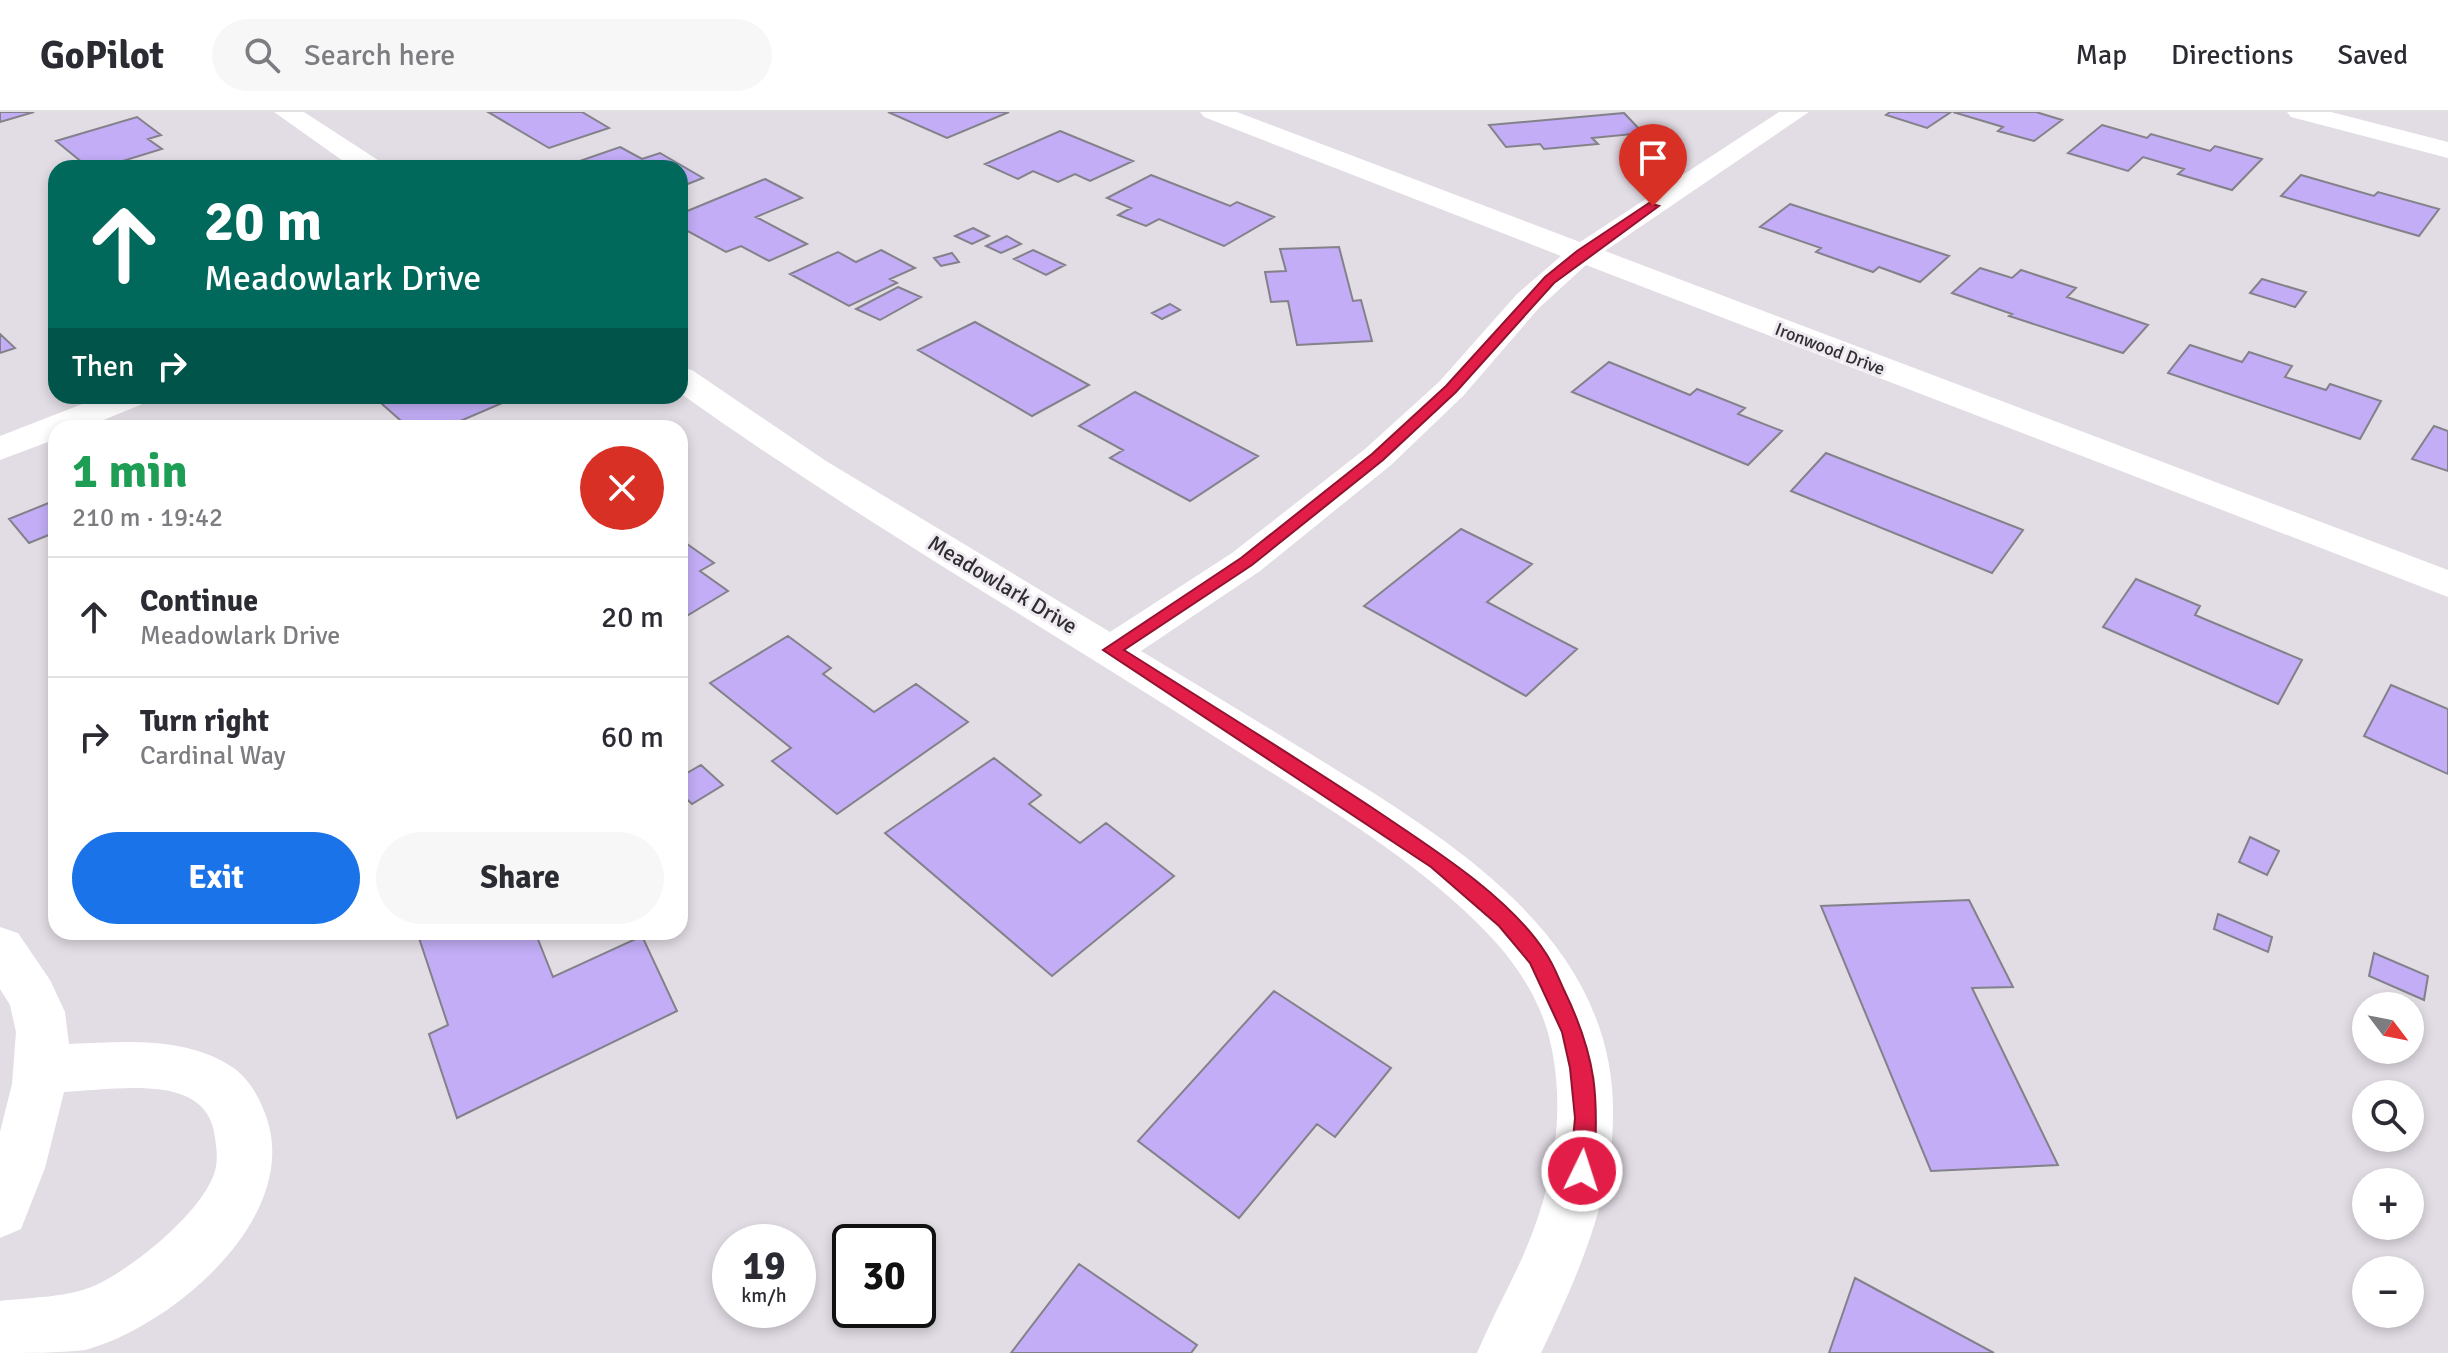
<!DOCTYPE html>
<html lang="en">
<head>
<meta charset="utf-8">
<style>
  body { margin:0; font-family:Signika,sans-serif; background:#f7f7f7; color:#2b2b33; height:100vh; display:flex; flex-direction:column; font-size:30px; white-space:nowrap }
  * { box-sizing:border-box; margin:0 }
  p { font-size:26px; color:#7c7c81 }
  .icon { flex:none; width:44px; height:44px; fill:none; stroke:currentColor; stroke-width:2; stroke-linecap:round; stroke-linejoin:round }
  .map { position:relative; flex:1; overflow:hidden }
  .sheet { position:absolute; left:48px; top:308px; width:640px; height:520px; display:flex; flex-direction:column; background:#fff; border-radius:24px; box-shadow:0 4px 12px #0003 }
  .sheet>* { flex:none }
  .top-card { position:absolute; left:48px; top:48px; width:640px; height:244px; border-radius:24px; box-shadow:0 4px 12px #0003; background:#00695c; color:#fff; overflow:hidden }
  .needle { width:52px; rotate:122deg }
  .tools { position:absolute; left:2352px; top:880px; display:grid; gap:16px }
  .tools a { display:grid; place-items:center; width:72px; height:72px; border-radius:50%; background:#fff; box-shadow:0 4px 12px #0003; font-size:40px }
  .speed { position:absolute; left:712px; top:1112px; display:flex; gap:16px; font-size:40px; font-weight:700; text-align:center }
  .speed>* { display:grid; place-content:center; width:104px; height:104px; border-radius:50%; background:#fff; box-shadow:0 4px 12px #0003; line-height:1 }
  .speed small { font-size:20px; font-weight:400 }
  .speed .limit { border:4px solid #111; border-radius:12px; background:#fff; color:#111 }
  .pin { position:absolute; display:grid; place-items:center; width:68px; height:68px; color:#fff; margin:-82px -34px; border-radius:50% 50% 50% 0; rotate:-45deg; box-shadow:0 0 8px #0007 }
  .pin .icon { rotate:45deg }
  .me { position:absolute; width:88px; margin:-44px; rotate:4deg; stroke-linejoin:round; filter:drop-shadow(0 0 6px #0008) }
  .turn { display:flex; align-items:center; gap:28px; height:168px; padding:0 24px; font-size:36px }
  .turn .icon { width:104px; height:104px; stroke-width:2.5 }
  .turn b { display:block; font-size:56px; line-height:68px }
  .then { display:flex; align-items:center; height:76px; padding:0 24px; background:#0003; gap:16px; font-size:30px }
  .round { display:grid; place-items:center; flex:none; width:84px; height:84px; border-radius:42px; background:#f7f7f7 }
  .overview { display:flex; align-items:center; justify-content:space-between; height:136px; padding:0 24px }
  h1 { font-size:48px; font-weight:700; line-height:60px; color:#1e9e55 }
  .button { display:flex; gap:16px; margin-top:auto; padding:16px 24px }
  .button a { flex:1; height:92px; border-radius:48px; background:#1a73e8; color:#fff; font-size:32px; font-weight:700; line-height:92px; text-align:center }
  .button a+a { background:#f7f7f7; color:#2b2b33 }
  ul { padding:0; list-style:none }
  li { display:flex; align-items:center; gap:24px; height:120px; padding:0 24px; border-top:2px solid #e1e1e2 }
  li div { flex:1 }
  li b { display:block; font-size:30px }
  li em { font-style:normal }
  header { display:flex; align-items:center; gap:48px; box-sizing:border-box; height:112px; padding:0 40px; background:#fff; border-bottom:2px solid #e1e1e2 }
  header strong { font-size:38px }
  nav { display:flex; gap:44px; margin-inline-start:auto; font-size:28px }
  .search { width:560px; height:72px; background:#f7f7f7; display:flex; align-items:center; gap:20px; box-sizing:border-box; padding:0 28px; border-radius:44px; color:#7c7c81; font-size:30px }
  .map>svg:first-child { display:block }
</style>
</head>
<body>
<header>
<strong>GoPilot</strong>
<div class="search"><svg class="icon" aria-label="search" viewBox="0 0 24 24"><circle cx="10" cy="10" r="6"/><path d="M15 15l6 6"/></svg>Search here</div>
<nav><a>Map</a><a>Directions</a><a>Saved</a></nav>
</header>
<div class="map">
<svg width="2448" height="1241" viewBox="0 0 2448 1241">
  <rect width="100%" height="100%" fill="#e2dce4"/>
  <path fill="#c2adf6" stroke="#838189" stroke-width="2" d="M0 0H34L0 10Z
    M488 0H582L609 16 549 36Z
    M888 0H1009L947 26Z
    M1890 0H1951L1927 16 1886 3Z
    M1953 0H2036L2062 8 2034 29 1998 19 2003 15Z
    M1624 1 1643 21 1592 26 1598 32 1544 37 1540 32 1506 35 1489 13Z
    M137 5 161 23 148 27 162 37 100 56H89L56 29Z
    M2102 13 2147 26 2151 22 2210 39 2215 34 2262 47 2232 78 2178 62 2184 57 2143 45 2128 59 2068 41Z
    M1060 19 1133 49 1090 69 1075 62 1058 70 1033 59 1018 67 985 52Z
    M620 35 642 47 660 41 703 66 680 75V56H582L574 51Z
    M1151 63 1230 94 1237 90 1274 105 1224 134 1159 107 1146 114 1118 103 1131 96 1107 86Z
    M2301 63 2374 84 2378 80 2439 97 2419 124 2281 84Z
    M765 67 802 86 756 105 807 132 769 149 741 134 726 140 680 115V102Z
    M1790 92 1949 144 1920 170 1879 155 1873 160 1816 140 1821 136 1760 115Z
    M973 116 989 124 972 132 955 124Z
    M1007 124 1021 132 1001 141 986 134Z
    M1339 135 1353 189 1361 188 1372 229 1297 233 1288 189 1271 190 1265 160 1286 159 1280 137Z
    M881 138 915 156 890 167 897 171 849 194 790 162 838 140 856 150Z
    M1033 138 1065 153 1046 163 1014 147Z
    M952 141 959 150 941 154 934 146Z
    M1980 156 2012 166 2021 158 2076 176 2067 185 2148 213 2123 241 2009 204 2012 202 1952 181Z
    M2262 167 2306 180 2295 195 2250 181Z
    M898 175 921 185 880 208 856 197Z
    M1170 192 1180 198 1162 207 1152 201Z
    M975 210 1089 273 1032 304 918 238Z
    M0 222 15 236 0 241Z
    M2190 233 2242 250 2249 240 2292 254 2285 265 2326 278 2330 272 2381 289 2360 327 2168 261Z
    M1609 250 1690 283 1697 277 1745 296 1738 302 1782 319 1748 353 1572 280Z
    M1135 280 1258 344 1190 389 1110 346 1123 338 1079 314Z
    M373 284H501L507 289 444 316H409Z
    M2434 314 2448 319V359L2412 347Z
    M1826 341 2023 418 1992 461 1791 379Z
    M56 388V420L29 431 9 407Z
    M1461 417 1532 452 1487 490 1577 537 1526 584 1364 494Z
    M680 427 714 451 700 459 728 479 680 508Z
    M2136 467 2200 494 2195 503 2302 548 2278 592 2103 515Z
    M788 524 831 556 823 562 874 600 916 572 968 610 837 702 772 649 791 636 710 571Z
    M2391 573 2448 597V662L2364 624Z
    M994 646 1041 683 1029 692 1080 731 1106 711 1174 764 1052 864 885 721Z
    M701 653 723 673 692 692 680 681V665Z
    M2250 725 2279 739 2267 763 2239 750Z
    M1969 788 2013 875 1972 876 2058 1053 1931 1059 1821 794Z
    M2218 802 2272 825 2268 840 2214 817Z
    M417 820H535L553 865 642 824 677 899 457 1006 429 922 448 913Z
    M2374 841 2428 864 2424 888 2369 864Z
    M1274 879 1391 956 1335 1025 1317 1012 1239 1106 1138 1029Z
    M1079 1152 1197 1233 1191 1241H1011Z
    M1855 1166 1994 1241H1829Z"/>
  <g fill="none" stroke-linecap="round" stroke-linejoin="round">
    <path fill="#fff" fill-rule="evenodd" d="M274 0H304L381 50 385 56H353Z
      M1200 0H1237L1580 130 1779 0H1809L1605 139 2448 458V485L1586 153 1539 196 1463 284 1391 353 1260 459 1141 539C1203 576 1265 614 1327 652 1458 733 1617 831 1613 1006 1612 1088 1576 1168 1541 1241H1477C1491 1208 1508 1177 1523 1144 1554 1074 1568 995 1548 921 1538 885 1515 850 1489 823 1414 744 1314 688 1223 630 1042 513 855 406 680 281V255L692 258 826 349 1110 520 1232 441 1365 337 1439 270 1517 182 1561 144 1204 5Z
      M2287 0H2331L2448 30V46L2291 5Z
      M103 284H150L145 291 84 316H56V327L0 348V324Z
      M0 815 18 821 50 868 65 900 69 932C122 930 182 924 229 953 249 965 260 986 267 1007 300 1107 171 1215 85 1238 58 1241 27 1241 0 1241V1189C31 1185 67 1186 96 1173 133 1156 200 1102 214 1062 218 1051 217 1038 215 1026 213 1007 204 992 185 984 156 970 97 978 64 980L45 1056 21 1117 0 1126V1020L12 972 16 920 10 893 0 877Z"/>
  </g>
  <path fill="#e11d48" stroke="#92132f" stroke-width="2" d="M1649 91 1659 94 1554 171 1456 280 1383 348 1252 453 1124 538C1208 591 1292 643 1374 697 1430 735 1508 783 1545 840 1553 851 1558 865 1564 878 1597 946 1599 985 1594 1059L1590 1067 1582 1070 1574 1067 1570 1059 1575 1006 1570 956 1562 920 1530 851 1499 814 1431 755 1103 538 1241 446 1372 342 1446 274 1545 165 1577 139Z"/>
  <g text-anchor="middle" stroke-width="6" stroke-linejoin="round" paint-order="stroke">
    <g font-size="18" fill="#302e31" stroke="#efeaf1">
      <text transform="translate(1830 237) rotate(21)" y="6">Ironwood Drive</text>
    </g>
    <g font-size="22" fill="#302e31" stroke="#efeaf1">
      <text transform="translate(1003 472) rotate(31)" y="8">Meadowlark Drive</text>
    </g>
  </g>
</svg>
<div class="tools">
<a><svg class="needle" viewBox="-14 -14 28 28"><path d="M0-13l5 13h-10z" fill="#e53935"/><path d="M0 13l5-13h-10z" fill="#7c7c81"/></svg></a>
<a><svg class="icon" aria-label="search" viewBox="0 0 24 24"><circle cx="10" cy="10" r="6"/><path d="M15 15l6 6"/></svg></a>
<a>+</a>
<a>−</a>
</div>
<div class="speed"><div>19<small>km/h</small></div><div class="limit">30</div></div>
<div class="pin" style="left:1653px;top:94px;background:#d93025"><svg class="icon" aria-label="arrive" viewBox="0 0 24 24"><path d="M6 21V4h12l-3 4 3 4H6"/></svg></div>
<svg class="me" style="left:1582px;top:1059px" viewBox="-20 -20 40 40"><circle r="17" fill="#e11d48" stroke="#fff" stroke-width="3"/><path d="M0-11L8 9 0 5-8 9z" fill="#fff"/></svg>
<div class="top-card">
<div class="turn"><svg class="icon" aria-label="ahead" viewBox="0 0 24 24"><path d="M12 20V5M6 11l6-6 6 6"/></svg><div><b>20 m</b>Meadowlark Drive</div></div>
<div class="then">Then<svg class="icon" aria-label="right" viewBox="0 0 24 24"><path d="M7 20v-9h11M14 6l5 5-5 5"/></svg></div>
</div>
<section class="sheet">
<div class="overview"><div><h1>1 min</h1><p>210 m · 19:42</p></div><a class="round" style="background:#d93025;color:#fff"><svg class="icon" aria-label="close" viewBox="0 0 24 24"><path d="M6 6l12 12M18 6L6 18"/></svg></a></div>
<ul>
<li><svg class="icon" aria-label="ahead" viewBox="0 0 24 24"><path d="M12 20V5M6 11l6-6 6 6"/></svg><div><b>Continue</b><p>Meadowlark Drive</p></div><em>20 m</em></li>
<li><svg class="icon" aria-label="right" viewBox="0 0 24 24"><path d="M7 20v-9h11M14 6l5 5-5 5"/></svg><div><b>Turn right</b><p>Cardinal Way</p></div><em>60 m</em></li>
</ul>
<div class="button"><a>Exit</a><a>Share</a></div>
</section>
</div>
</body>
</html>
